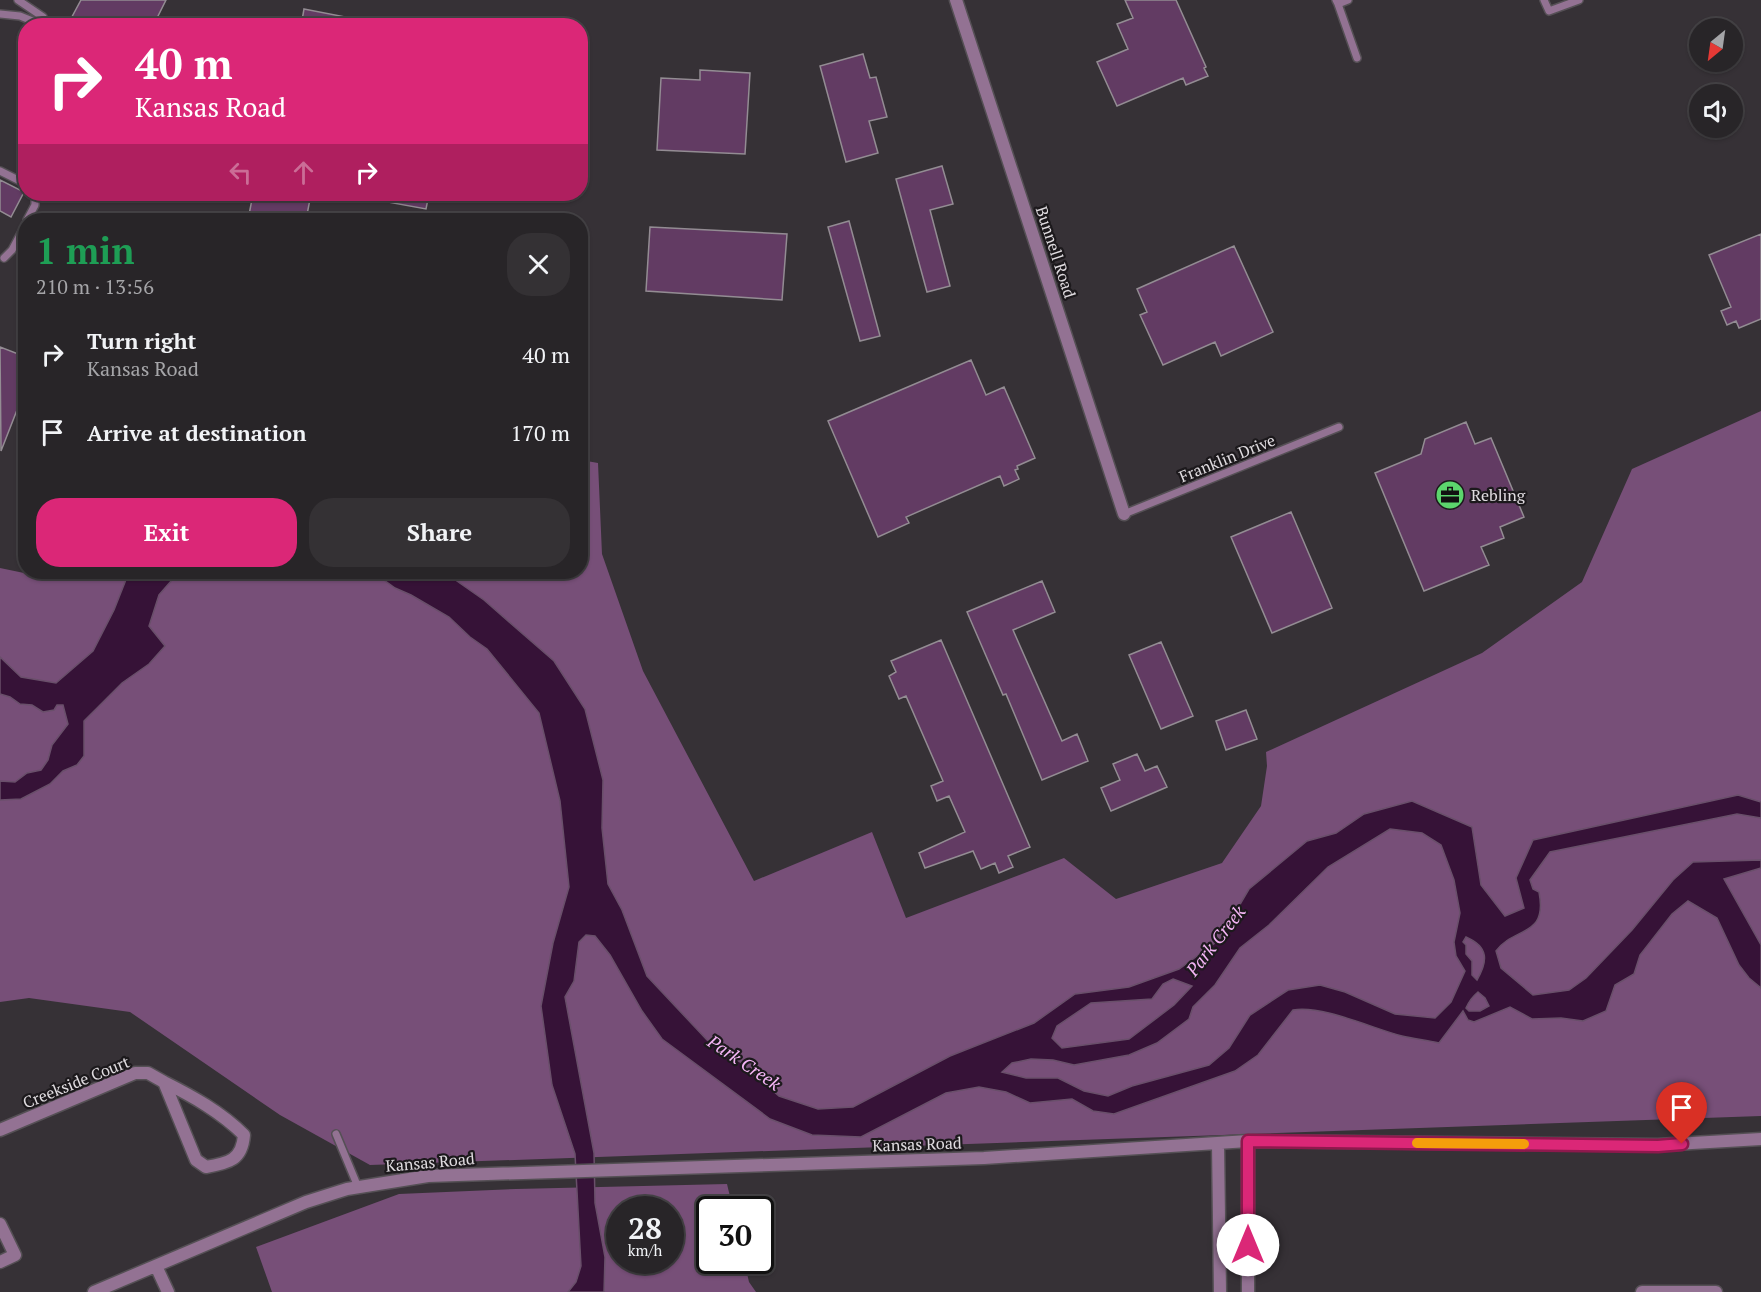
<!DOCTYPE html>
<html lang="en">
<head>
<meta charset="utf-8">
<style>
  body { margin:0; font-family:"PT Serif",serif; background:#343134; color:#f1f3f6; height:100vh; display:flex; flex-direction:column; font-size:22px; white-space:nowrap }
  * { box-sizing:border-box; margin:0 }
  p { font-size:20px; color:#a5a5a8 }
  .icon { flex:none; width:33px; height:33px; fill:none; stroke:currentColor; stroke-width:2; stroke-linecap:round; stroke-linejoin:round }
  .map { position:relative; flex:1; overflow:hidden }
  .details { position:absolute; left:18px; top:213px; width:570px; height:366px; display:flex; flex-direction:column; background:#282528; border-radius:24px; box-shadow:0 2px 4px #0004,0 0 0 2px #444245 }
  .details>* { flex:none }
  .guide { position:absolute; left:18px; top:18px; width:570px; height:183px; border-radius:24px; box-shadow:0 2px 4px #0004,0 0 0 2px #444245; background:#db2777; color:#fff; overflow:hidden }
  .needle { width:39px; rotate:209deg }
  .buttons { position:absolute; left:1689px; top:18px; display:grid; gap:12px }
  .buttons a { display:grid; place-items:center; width:54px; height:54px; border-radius:50%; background:#282528; box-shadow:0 2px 4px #0004,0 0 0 2px #444245; font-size:30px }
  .speed { position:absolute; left:606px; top:1196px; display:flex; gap:12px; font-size:30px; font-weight:700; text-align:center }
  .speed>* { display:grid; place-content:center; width:78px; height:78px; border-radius:50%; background:#282528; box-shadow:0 2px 4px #0004,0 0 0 2px #444245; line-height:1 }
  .speed small { font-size:15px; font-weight:400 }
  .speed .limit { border:3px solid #111; border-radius:9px; background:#fff; color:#111 }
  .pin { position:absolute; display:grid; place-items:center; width:51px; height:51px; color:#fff; margin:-62px -26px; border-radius:50% 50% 50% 0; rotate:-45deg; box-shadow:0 0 6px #0007 }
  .pin .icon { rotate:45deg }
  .me { position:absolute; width:66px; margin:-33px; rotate:0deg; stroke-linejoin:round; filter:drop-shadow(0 0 4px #0008) }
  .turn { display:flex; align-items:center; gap:21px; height:126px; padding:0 18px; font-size:27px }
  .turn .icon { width:78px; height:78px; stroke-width:2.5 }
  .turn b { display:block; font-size:42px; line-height:51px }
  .lanes { display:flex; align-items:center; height:57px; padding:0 18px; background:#0003; justify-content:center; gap:30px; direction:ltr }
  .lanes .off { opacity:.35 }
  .round { display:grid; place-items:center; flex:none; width:63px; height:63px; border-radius:24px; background:#343134 }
  .overview { display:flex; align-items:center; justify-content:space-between; height:102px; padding:0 18px }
  h1 { font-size:36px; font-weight:800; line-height:45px; color:#1e9e55 }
  .action { display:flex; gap:12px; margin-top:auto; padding:12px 18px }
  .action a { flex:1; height:69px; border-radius:24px; background:#db2777; color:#fff; font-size:24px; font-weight:800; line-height:69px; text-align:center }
  .action a+a { background:#343134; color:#f1f3f6 }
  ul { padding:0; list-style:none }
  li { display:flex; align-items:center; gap:18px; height:78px; padding:0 18px }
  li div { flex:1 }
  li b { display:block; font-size:22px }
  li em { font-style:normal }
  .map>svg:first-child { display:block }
</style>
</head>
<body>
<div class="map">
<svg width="1761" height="1292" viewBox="0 0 1761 1292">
  <rect width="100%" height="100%" fill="#363136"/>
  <path fill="#774f78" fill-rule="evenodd" d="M1761 411V1116L370 1165 280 1115 130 1012 29 998 0 1002V568L24 573 28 572H580L581 460 598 463 602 554 643 671 754 881 872 832 906 918 1064 858 1116 899 1222 863 1261 806 1267 766 1266 752 1482 653 1582 582 1632 469Z
    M727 1184 733 1209H710V1260H744L749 1282 756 1292H272L256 1247 399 1194 516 1189ZM620 1209H670V1260H620Z"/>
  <path fill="#361237" stroke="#694f6a" stroke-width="1.5" fill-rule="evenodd" d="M129 572H179L159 595 149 626 165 646 149 664 122 683 84 721V756L77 765 63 771 50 784 21 799 0 800V781L15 782 27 773 41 770 48 760 52 745 68 724 63 705H57L54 710 43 712 32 705 20 704 10 697 0 694V657L21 677 56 683 93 651 114 610Z
    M373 572H444L484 600 554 661 585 709 603 780 602 828 608 884 622 910 647 976 707 1040 743 1064 779 1096 818 1109 853 1107 950 1056 1034 1023 1075 994 1129 987 1179 969 1219 940 1249 889 1307 841 1336 833 1364 814 1412 801 1472 827 1481 885 1505 916 1524 908 1516 878 1533 840 1738 795 1761 802V818L1737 814 1550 852 1530 880 1533 889 1539 892C1548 938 1514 926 1496 951L1501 968 1533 995 1569 990 1586 978 1632 930 1673 880 1693 862 1761 860V868L1724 879 1761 945V988L1749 978 1739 965 1717 918 1688 901 1672 914 1640 955 1634 974 1615 985 1606 1011 1583 1021 1561 1018 1532 1019 1510 1007 1474 1022 1468 1020 1463 1011 1439 1043C1427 1040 1414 1039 1402 1036 1371 1028 1323 1005 1293 1010L1258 1055 1235 1071 1114 1114 1093 1111 1072 1099 1030 1103 1006 1092 979 1087 946 1093 861 1137 812 1135 770 1119 662 1039 642 1011 610 955 595 936 586 935 579 942 574 981 565 997 594 1153 595 1203 605 1257 604 1292H568L576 1282 581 1266 575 1154 552 1085 541 1006 553 943 569 887 560 801 539 713 487 649 470 637 449 617 411 595 395 588ZM1390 829 1422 833 1441 845 1454 880 1460 913 1454 942 1456 956 1465 971 1451 1002 1435 1018 1395 1014 1345 992 1320 985 1288 990 1250 1015 1229 1048 1209 1065 1132 1086 1108 1096 1084 1091 1058 1078H1026L1002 1072 1012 1063 1031 1059 1053 1060 1074 1065 1129 1055 1157 1043 1189 1019 1193 1007 1215 985 1240 948 1269 925 1328 867ZM1466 937C1489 947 1488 961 1477 980L1472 975V961L1466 954V945L1463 942ZM1173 979 1192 986 1174 1005 1129 1039 1062 1048 1052 1038 1057 1026 1091 1003 1152 999 1163 984ZM1478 992 1485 998 1489 1006 1480 1011H1469L1466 1008C1469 1001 1472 997 1478 992Z"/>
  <path fill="#623b63" stroke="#938c93" stroke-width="1.5" d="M81 0H166L153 26H67Z
    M1125 0H1176L1206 67 1204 68 1208 76 1186 85 1183 78 1117 106 1097 62 1128 49 1117 24 1133 18Z
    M304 9 356 19V26H301Z
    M863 54 870 78 876 77 887 117 869 121 878 153 846 162 820 66Z
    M700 70 750 73 745 154 657 150 661 78 700 80Z
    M942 166 953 204 930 210 950 286 927 292 896 179Z
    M0 180 24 192 11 217 0 211Z
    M253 194H311L306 220H248Z
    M383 194H429L426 209 382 201Z
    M849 221 880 336 860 341 828 227Z
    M650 227 787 234 782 300 646 291Z
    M1761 234V319L1739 328 1736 321 1727 325 1721 311 1731 307 1709 255Z
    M1234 246 1273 332 1221 356 1215 342 1163 365 1140 315 1147 312 1137 289Z
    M0 347 26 357V407L19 405 1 451Z
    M971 360 986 395 1004 387 1035 458 1017 466 1018 469 1015 470 1019 479 1004 486 1000 476 906 517 909 523 878 537 828 421Z
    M1466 422 1475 444 1491 438 1524 517 1500 527 1504 538 1481 547 1489 565 1424 591 1375 473 1421 454 1425 439Z
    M1291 512 1332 608 1272 633 1231 537Z
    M1042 581 1055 612 1013 630 1062 741 1077 734 1088 761 1042 780 1006 694 1003 695 967 612Z
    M941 640 1030 847 1008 856 1013 867 999 873 995 863 981 869 973 851 925 868 919 853 965 832 949 796 937 801 931 786 943 781 906 696 899 699 889 676 896 672 891 661Z
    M1161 642 1193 716 1161 729 1129 655Z
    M1246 710 1257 739 1226 750 1216 721Z
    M1137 754 1145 771 1157 766 1167 787 1111 811 1101 788 1120 780 1113 764Z"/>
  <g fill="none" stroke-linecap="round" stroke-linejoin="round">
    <g stroke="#555055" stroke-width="10">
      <path id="service" d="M18 0 43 17
        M1336 0 1338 4 1348 0
        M1544 0 1549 11 1579 0
        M1338 4 1357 58
        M0 14 20 16 40 24
        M0 171 26 184
        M27 220 35 205V194
        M4 258 12 250 26 224
        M1124 514 1339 427
        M336 1134 358 1187"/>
    </g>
    <g stroke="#555055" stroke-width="15">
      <path id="minor" d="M956 0 1124 514
        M164 1082C192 1096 221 1112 244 1135 242 1160 229 1163 206 1167L196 1160Z
        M0 1130 135 1073H148L164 1082
        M1248 1141V1292
        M1218 1144 1220 1292
        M0 1224 15 1255 0 1262
        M156 1266 168 1292
        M94 1292 306 1202 347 1189 428 1176 984 1158 1248 1141 1658 1145 1761 1139
        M1642 1292H1716"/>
    </g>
    <use href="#service" stroke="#937293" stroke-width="7"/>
    <use href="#minor" stroke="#937293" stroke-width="12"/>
  </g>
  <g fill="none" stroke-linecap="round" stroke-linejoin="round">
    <g stroke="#8e194d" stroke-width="15">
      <path id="route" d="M1248 1245V1141L1658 1146 1682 1144"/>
    </g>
    <use href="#route" stroke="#db2777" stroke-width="10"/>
    <path stroke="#f59e0b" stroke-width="10" d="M1417 1143 1524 1144"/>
  </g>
  <defs>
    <g id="office-disc" transform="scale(1.5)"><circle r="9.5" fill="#5cd56d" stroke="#1c191c"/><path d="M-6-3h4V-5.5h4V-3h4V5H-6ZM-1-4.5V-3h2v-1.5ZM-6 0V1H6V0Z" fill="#111"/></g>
  </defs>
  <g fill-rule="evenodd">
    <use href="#office-disc" x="1450" y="495"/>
  </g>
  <g text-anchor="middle" stroke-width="4.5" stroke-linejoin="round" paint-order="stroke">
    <g font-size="16" fill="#e0dce0" stroke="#1c191c">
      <text transform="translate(1056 252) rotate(72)" y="6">Bunnell Road</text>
      <text transform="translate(1227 458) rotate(-22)" y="6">Franklin Drive</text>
      <text transform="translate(76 1082) rotate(-22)" y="6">Creekside Court</text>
      <text transform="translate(917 1144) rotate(-2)" y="6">Kansas Road</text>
      <text transform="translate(430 1162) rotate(-5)" y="6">Kansas Road</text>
    </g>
    <g font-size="16" fill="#e0dce0" stroke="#1c191c" text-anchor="start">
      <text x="1471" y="501">Rebling</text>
    </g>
    <g font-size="18" font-style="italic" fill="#f3b4f4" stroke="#1c191c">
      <text transform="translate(1216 941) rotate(-52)" y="6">Park Creek</text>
      <text transform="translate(744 1063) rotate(34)" y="6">Park Creek</text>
    </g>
  </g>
</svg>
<div class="buttons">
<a><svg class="needle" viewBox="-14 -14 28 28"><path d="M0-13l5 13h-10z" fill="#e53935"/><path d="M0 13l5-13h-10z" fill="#a5a5a8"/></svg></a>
<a><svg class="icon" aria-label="sound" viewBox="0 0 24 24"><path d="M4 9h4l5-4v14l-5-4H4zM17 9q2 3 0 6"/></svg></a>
</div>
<div class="speed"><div>28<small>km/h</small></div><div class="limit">30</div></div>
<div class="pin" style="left:1682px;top:1144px;background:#d93025"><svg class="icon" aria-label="arrive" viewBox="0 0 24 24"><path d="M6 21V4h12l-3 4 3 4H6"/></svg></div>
<svg class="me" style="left:1248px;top:1245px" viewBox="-20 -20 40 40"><circle r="19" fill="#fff"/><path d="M0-13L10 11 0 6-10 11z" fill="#db2777"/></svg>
<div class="guide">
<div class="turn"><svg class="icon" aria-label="right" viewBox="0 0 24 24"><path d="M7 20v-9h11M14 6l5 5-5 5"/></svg><div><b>40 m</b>Kansas Road</div></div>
<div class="lanes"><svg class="icon off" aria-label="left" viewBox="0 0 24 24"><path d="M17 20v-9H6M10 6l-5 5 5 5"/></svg><svg class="icon off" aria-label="ahead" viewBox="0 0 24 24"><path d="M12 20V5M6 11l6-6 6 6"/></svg><svg class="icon" aria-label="right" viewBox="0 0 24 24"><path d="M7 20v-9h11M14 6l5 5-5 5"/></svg></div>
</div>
<section class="details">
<div class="overview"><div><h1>1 min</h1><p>210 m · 13:56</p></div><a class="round"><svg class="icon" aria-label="close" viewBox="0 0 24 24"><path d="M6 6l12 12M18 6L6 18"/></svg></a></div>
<ul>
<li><svg class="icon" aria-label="right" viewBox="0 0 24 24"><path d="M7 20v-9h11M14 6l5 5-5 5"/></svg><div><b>Turn right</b><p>Kansas Road</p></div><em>40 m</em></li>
<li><svg class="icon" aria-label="arrive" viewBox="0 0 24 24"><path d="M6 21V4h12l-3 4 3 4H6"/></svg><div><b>Arrive at destination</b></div><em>170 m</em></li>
</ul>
<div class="action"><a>Exit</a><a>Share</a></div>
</section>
</div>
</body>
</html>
